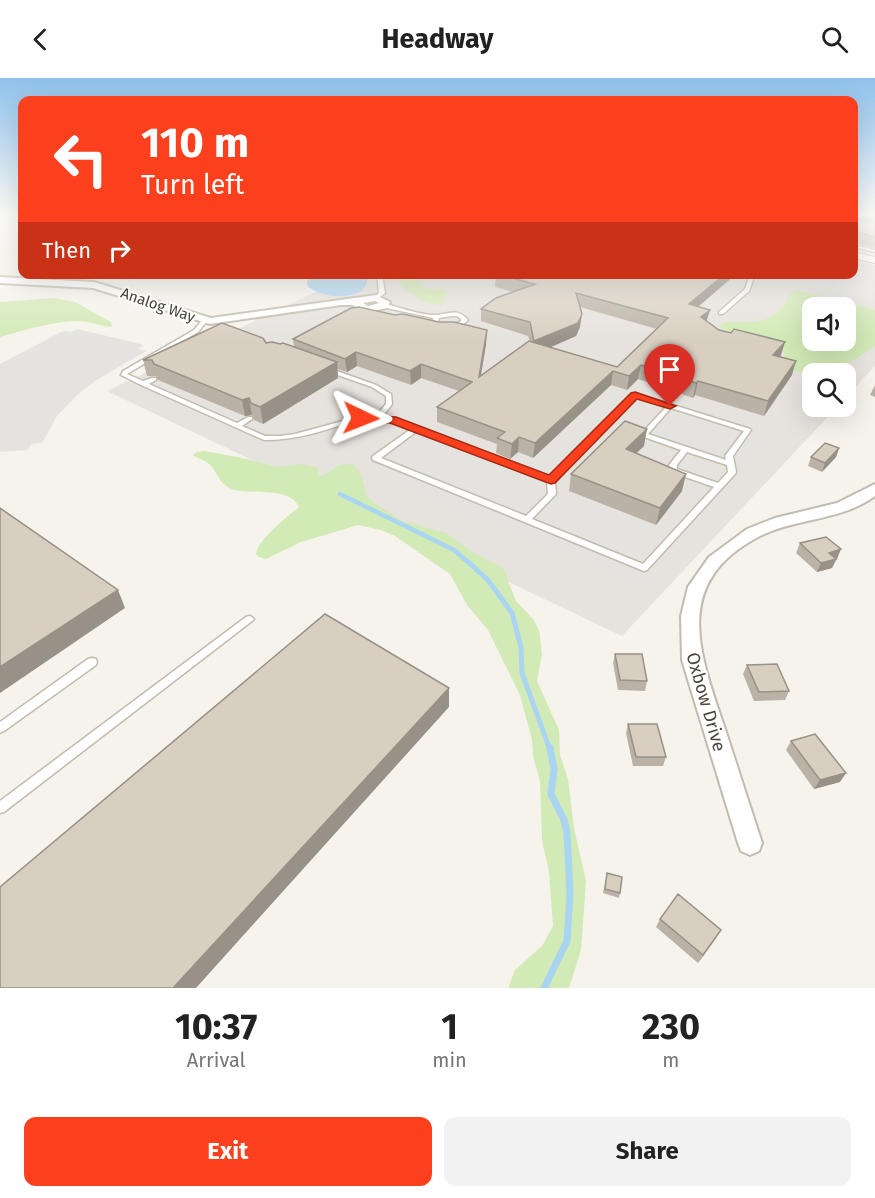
<!DOCTYPE html>
<html lang="en">
<head>
<meta charset="utf-8">
<style>
  body { margin:0; font-family:"Fira Sans",sans-serif; background:#f2f2f2; color:#222; height:100vh; display:flex; flex-direction:column; font-size:22px; white-space:nowrap }
  * { box-sizing:border-box; margin:0 }
  p { font-size:20px; color:#767676 }
  .icon { flex:none; width:33px; height:33px; fill:none; stroke:currentColor; stroke-width:2; stroke-linecap:round; stroke-linejoin:round }
  .map { position:relative; height:910px; overflow:hidden }
  .sheet { display:flex; flex-direction:column; background:#fff; flex:1 }
  .sheet>* { flex:none }
  .hud { position:absolute; left:18px; top:18px; width:840px; height:183px; border-radius:12px; box-shadow:0 6px 24px #0002; background:#fc3f1d; color:#fff; overflow:hidden }
  .buttons { position:absolute; left:802px; top:219px; display:grid; gap:12px }
  .buttons a { display:grid; place-items:center; width:54px; height:54px; border-radius:12px; background:#fff; box-shadow:0 6px 24px #0002; font-size:30px }
  .pin { position:absolute; display:grid; place-items:center; width:51px; height:51px; color:#fff; margin:-62px -26px; border-radius:50% 50% 50% 0; rotate:-45deg; box-shadow:0 0 6px #0007 }
  .pin .icon { rotate:45deg }
  .me { position:absolute; width:66px; margin:-33px; rotate:92deg; stroke-linejoin:round; filter:drop-shadow(0 0 4px #0008) }
  .turn { display:flex; align-items:center; gap:21px; height:126px; padding:0 24px; font-size:27px }
  .turn .icon { width:78px; height:78px; stroke-width:2.5 }
  .turn b { display:block; font-size:42px; line-height:51px }
  .then { display:flex; align-items:center; height:57px; padding:0 24px; background:#0003; gap:12px; font-size:22px }
  .eta { display:flex; justify-content:space-evenly; align-items:center; height:102px; text-align:center }
  .eta b { font-size:36px; font-weight:700; line-height:42px }
  .primary-button { display:flex; gap:12px; margin-top:auto; padding:12px 24px }
  .primary-button a { flex:1; height:69px; border-radius:12px; background:#fc3f1d; color:#fff; font-size:24px; font-weight:700; line-height:69px; text-align:center }
  .primary-button a+a { background:#f2f2f2; color:#222 }
  header { display:flex; justify-content:space-between; align-items:center; height:78px; padding:0 24px; background:#fff; font-size:27px; font-weight:700 }
  .map>svg:first-child { display:block }
</style>
</head>
<body>
<header><svg class="icon" aria-label="back" viewBox="0 0 24 24"><path d="M15 5l-7 7 7 7"/></svg>Headway<svg class="icon" aria-label="search" viewBox="0 0 24 24"><circle cx="10" cy="10" r="6"/><path d="M15 15l6 6"/></svg></header>
<div class="map">
<svg width="875" height="910" viewBox="0 0 875 910">
  <rect width="100%" height="100%" fill="#f6f3ec"/>
  <path fill="#e6e2dd" fill-rule="evenodd" d="M854 182 875 187V288L846 319V296H813V328L837 329 622 558 107 313 351 197 854 196ZM813 230H846V262H813Z"/>
  <path fill="#d2eab5" fill-rule="evenodd" d="M394 197H416L412 199 428 211H444L449 217 444 220 443 226C424 230 403 212 394 197Z
    M798 212 875 232V268L854 282 811 297 783 289 785 275C765 262 738 263 718 248 725 243 731 244 740 244 769 245 779 238 792 213ZM813 230H846V262H813Z
    M54 220 75 224 111 244 112 249C101 249 91 243 80 243 53 243 25 252 0 259V224Z
    M205 373 242 380 277 389 302 386 318 390V397L323 398 339 387 353 386 361 395 366 417 373 424 402 443 446 455 474 475 503 490 516 523 533 541 539 552 542 576 537 603 559 652 560 677 568 701 574 750 586 803 581 872 569 910H508L515 892 542 868 553 848 549 794 542 762 540 703 533 678 532 662 520 617 488 552 467 527 450 496 395 458 381 452 358 447 301 464 266 481 259 479 256 476C258 461 288 438 299 429 290 409 253 416 235 412 219 408 219 395 209 386 205 382 198 381 193 377L196 374Z"/>
  <path fill="#e5e3e0" d="M854 189 875 194V222L763 197 854 196Z
    M334 232 336 236 260 248 258 244Z
    M78 251 144 267 138 271 146 273 95 303 76 318 57 338 42 365 31 366 28 372 0 374V286L63 253 71 254Z
    M614 316 625 319 566 378 553 373Z
    M675 332 725 348 731 356 755 364 758 361 768 365 753 386 718 374 715 377 653 356Z
    M443 349 470 358 455 372 542 405 537 411 562 421 569 413 653 446 636 470 631 468 617 485 648 498 642 505 401 407 419 392 398 383 404 379 400 377 423 359 429 361Z"/>
  <path fill="#a9d4f2" d="M314 197V196L368 197 366 207 362 213C343 221 326 220 308 209L307 203Z"/>
  <g fill="none" stroke-linecap="round" stroke-linejoin="round">
    <path stroke="#a9d4f2" stroke-width="4.5" d="M340 416 454 472 469 485"/>
    <path stroke="#a9d4f2" stroke-width="5" d="M467 483 488 502 512 535 521 569 522 595 550 672"/>
    <path stroke="#a9d4f2" stroke-width="7" d="M544 910 567 863 570 816 567 754 564 742 551 716 554 691 550 670"/>
    <g stroke="#c2bbae" stroke-width="3">
      <path id="service" d="M3 136 22 142V144L2 138Z
        M854 167 875 172V174L854 169Z
        M377 196H382L385 215 376 222 373 220 379 215Z
        M750 196H755L749 213 723 236H719V234L745 211Z
        M384 226C400 229 415 236 432 237 446 238 456 228 468 242 458 253 445 251 433 246V240L382 229 381 228ZM451 238H457L462 242C455 248 447 248 438 244L439 240Z
        M205 240 208 242 198 254 127 296 143 303 152 300H156V302L149 306 237 345 248 339H252V341L242 348 265 358H280L295 356 354 340 376 338 386 326V318L372 309 326 293V291L328 290 376 307 391 316 392 326 383 338 394 340 550 400 633 316 635 315 750 351 751 352 733 378 736 394 735 396 647 492 644 493 373 382 372 380 373 378 411 351C404 348 396 344 389 343 363 337 335 350 311 356 295 360 280 362 264 362L141 307 121 297 123 293 194 252 203 241ZM636 319 666 329 641 356V358L681 372 669 387 671 394 714 409 643 486 532 441 556 416 555 403ZM671 330 744 353 725 378 726 382 648 356ZM417 353 547 404 548 416 526 438 381 380ZM687 374 727 387 728 394 718 405 677 391V387Z
        M249 538 252 539 254 541 252 543 4 734 0 735V723L246 539Z
        M92 580 96 581 97 584 96 587 4 653 0 655V644L88 581Z"/>
    </g>
    <g stroke="#c2bbae" stroke-width="4">
      <path id="minor" d="M0 136H10L0 140Z
        M0 199 94 204 211 240 376 217 390 224 387 230 367 234 352 227H341L210 246 93 210 0 205ZM375 223 379 225 368 228 363 225Z
        M875 406V418C841 443 796 440 760 458 671 504 699 574 724 648 737 687 749 726 762 765L759 773 750 777 741 773 738 765 682 582 681 538 688 509 709 479 747 451 775 440 837 425Z"/>
    </g>
    <g stroke="#c2bbae" stroke-width="2">
      <path id="tertiary" d="M854 174 875 179V185L854 180Z"/>
    </g>
    <use href="#service" fill="#fff" fill-rule="evenodd"/>
    <use href="#minor" fill="#fff" fill-rule="evenodd"/>
    <use href="#tertiary" fill="#fff" fill-rule="evenodd"/>
  </g>
  <path fill="#bab2a6" fill-rule="evenodd" d="M854 136H875V170L854 165Z
    M496 196H736L698 229 707 243 719 252 781 277 780 279 792 297 764 338 695 317 693 320 638 301 627 312 611 307 533 380 518 374 510 381 496 375 497 366 437 344V329L459 313 421 300 411 307 357 288 347 294 337 291 338 300 263 346 254 342 252 337 245 338 158 302 156 298H147L143 282 280 266 294 268 293 261 486 266 481 298 530 263 528 258 481 243V231L514 214 495 209ZM580 229 657 251 617 289 550 269 576 258 580 249Z
    M875 307V319L870 317Z
    M644 368 636 375 682 413 656 447 569 413 571 396Z
    M839 370 836 379 822 394 808 388 811 379Z
    M800 465 837 481 832 490 817 494 796 475Z
    M615 576 647 603 645 613 618 612 613 585Z
    M747 587 789 613 785 622 754 623 743 596Z
    M628 646 666 679 663 688H633L626 655Z
    M791 663 840 704 814 711 786 672Z
    M607 795 620 815 619 820 603 815Z
    M660 841 716 860 698 885 656 849Z"/>
  <path fill="#979187" d="M875 137V146L854 150 857 140Z
    M725 196H736L686 239 689 226Z
    M710 232 706 245 701 239Z
    M582 236 580 249 576 258 533 277 534 263Z
    M487 252 486 266 478 313 479 299Z
    M785 264 781 277 769 291 773 277Z
    M356 274 357 288 347 294 345 281Z
    M796 283 792 297 764 338 768 323Z
    M337 284 338 300 263 346 260 329Z
    M421 286V300L411 307 410 293Z
    M641 287 638 301 627 312 629 298Z
    M613 293 611 307 533 380 535 365Z
    M698 303 695 317 693 320 696 305Z
    M249 320 252 337 245 338 242 322Z
    M647 351 644 368 623 388 626 371Z
    M519 359 518 374 510 381 512 366Z
    M839 370 836 379 822 394 825 385Z
    M686 396 682 413 656 447 660 430Z
    M841 471 837 481 825 484 829 475Z
    M836 481 832 490 817 494 821 485Z
    M118 512 125 530 0 615V589Z
    M449 610V629L196 910H173Z
    M846 695 840 704 814 711 820 702Z
    M721 852 716 860 698 885 703 877Z"/>
  <path fill="#d8cfc1" stroke="#979187" stroke-width="1.5" d="M854 136H875V137L857 140 856 146 875 143V159L854 153Z
    M496 196H725L689 226 710 232 701 239 719 252 731 255 734 251 785 264 773 277 796 283 768 323 698 303 696 305 641 287 629 298 613 293 535 365 519 359 512 366 497 360 505 354 437 329 472 304 421 286 410 293 356 274 345 281 293 261 351 230 359 229 395 237 403 236 439 244H454L487 252 479 299 529 263 617 289 668 240 576 215 582 236 578 245 534 263 530 244 481 231 496 220 535 206Z
    M222 245 263 260 266 265 272 264 280 266 283 265 337 284 260 329 251 325 249 320 242 322 154 286 152 282H143Z
    M625 343 647 351 626 371 686 396 660 430 571 396Z
    M825 365 839 370 825 385 811 379Z
    M0 430 118 512 0 589Z
    M826 459 841 471 829 475 836 481 821 485 800 465Z
    M325 536 449 610 173 910H0V809Z
    M615 576H642L647 603 620 602Z
    M777 586 789 613 759 614 747 587Z
    M628 646H657L666 679H636Z
    M815 656 846 695 820 702 791 663Z
    M607 795 622 799 620 815 605 811Z
    M678 816 721 852 703 877 660 841Z"/>
  <linearGradient id="sky" x2="0" y2="1"><stop stop-color="#8fc1ec"/><stop offset="0.52" stop-color="#fbfaf6"/><stop offset="1" stop-color="#fbfaf6" stop-opacity="0"/></linearGradient>
  <rect width="875" height="263" fill="url(#sky)"/>
  <path fill="#fc3f1d" stroke="#a42913" stroke-width="1.5" d="M635 314 676 328 670 331 637 321 555 405 551 406 390 345 361 343 355 340 361 337 396 339 549 397 631 315Z"/>
  <g text-anchor="middle" stroke-width="4.5" stroke-linejoin="round" paint-order="stroke">
    <g font-size="15" fill="#4b4439" stroke="#fff">
      <text transform="translate(158 227) rotate(19)" y="5">Analog Way</text>
    </g>
    <g font-size="18" fill="#4b4439" stroke="#fff">
      <text transform="translate(706 624) rotate(74)" y="6">Oxbow Drive</text>
    </g>
  </g>
</svg>
<div class="buttons">
<a><svg class="icon" aria-label="sound" viewBox="0 0 24 24"><path d="M4 9h4l5-4v14l-5-4H4zM17 9q2 3 0 6"/></svg></a>
<a><svg class="icon" aria-label="search" viewBox="0 0 24 24"><circle cx="10" cy="10" r="6"/><path d="M15 15l6 6"/></svg></a>
</div>
<div class="pin" style="left:670px;top:328px;background:#d93025"><svg class="icon" aria-label="arrive" viewBox="0 0 24 24"><path d="M6 21V4h12l-3 4 3 4H6"/></svg></div>
<svg class="me" style="left:361px;top:340px" viewBox="-20 -20 40 40"><path d="M0-17L14 15 0 8-14 15z" fill="#fc3f1d" stroke="#fff" stroke-width="4"/></svg>
<div class="hud">
<div class="turn"><svg class="icon" aria-label="left" viewBox="0 0 24 24"><path d="M17 20v-9H6M10 6l-5 5 5 5"/></svg><div><b>110 m</b>Turn left</div></div>
<div class="then">Then<svg class="icon" aria-label="right" viewBox="0 0 24 24"><path d="M7 20v-9h11M14 6l5 5-5 5"/></svg></div>
</div>
</div>
<section class="sheet">
<div class="eta">
<div><b>10:37</b><p>Arrival</p></div>
<div><b>1</b><p>min</p></div>
<div><b>230</b><p>m</p></div>
</div>
<div class="primary-button"><a>Exit</a><a>Share</a></div>
</section>
</body>
</html>
